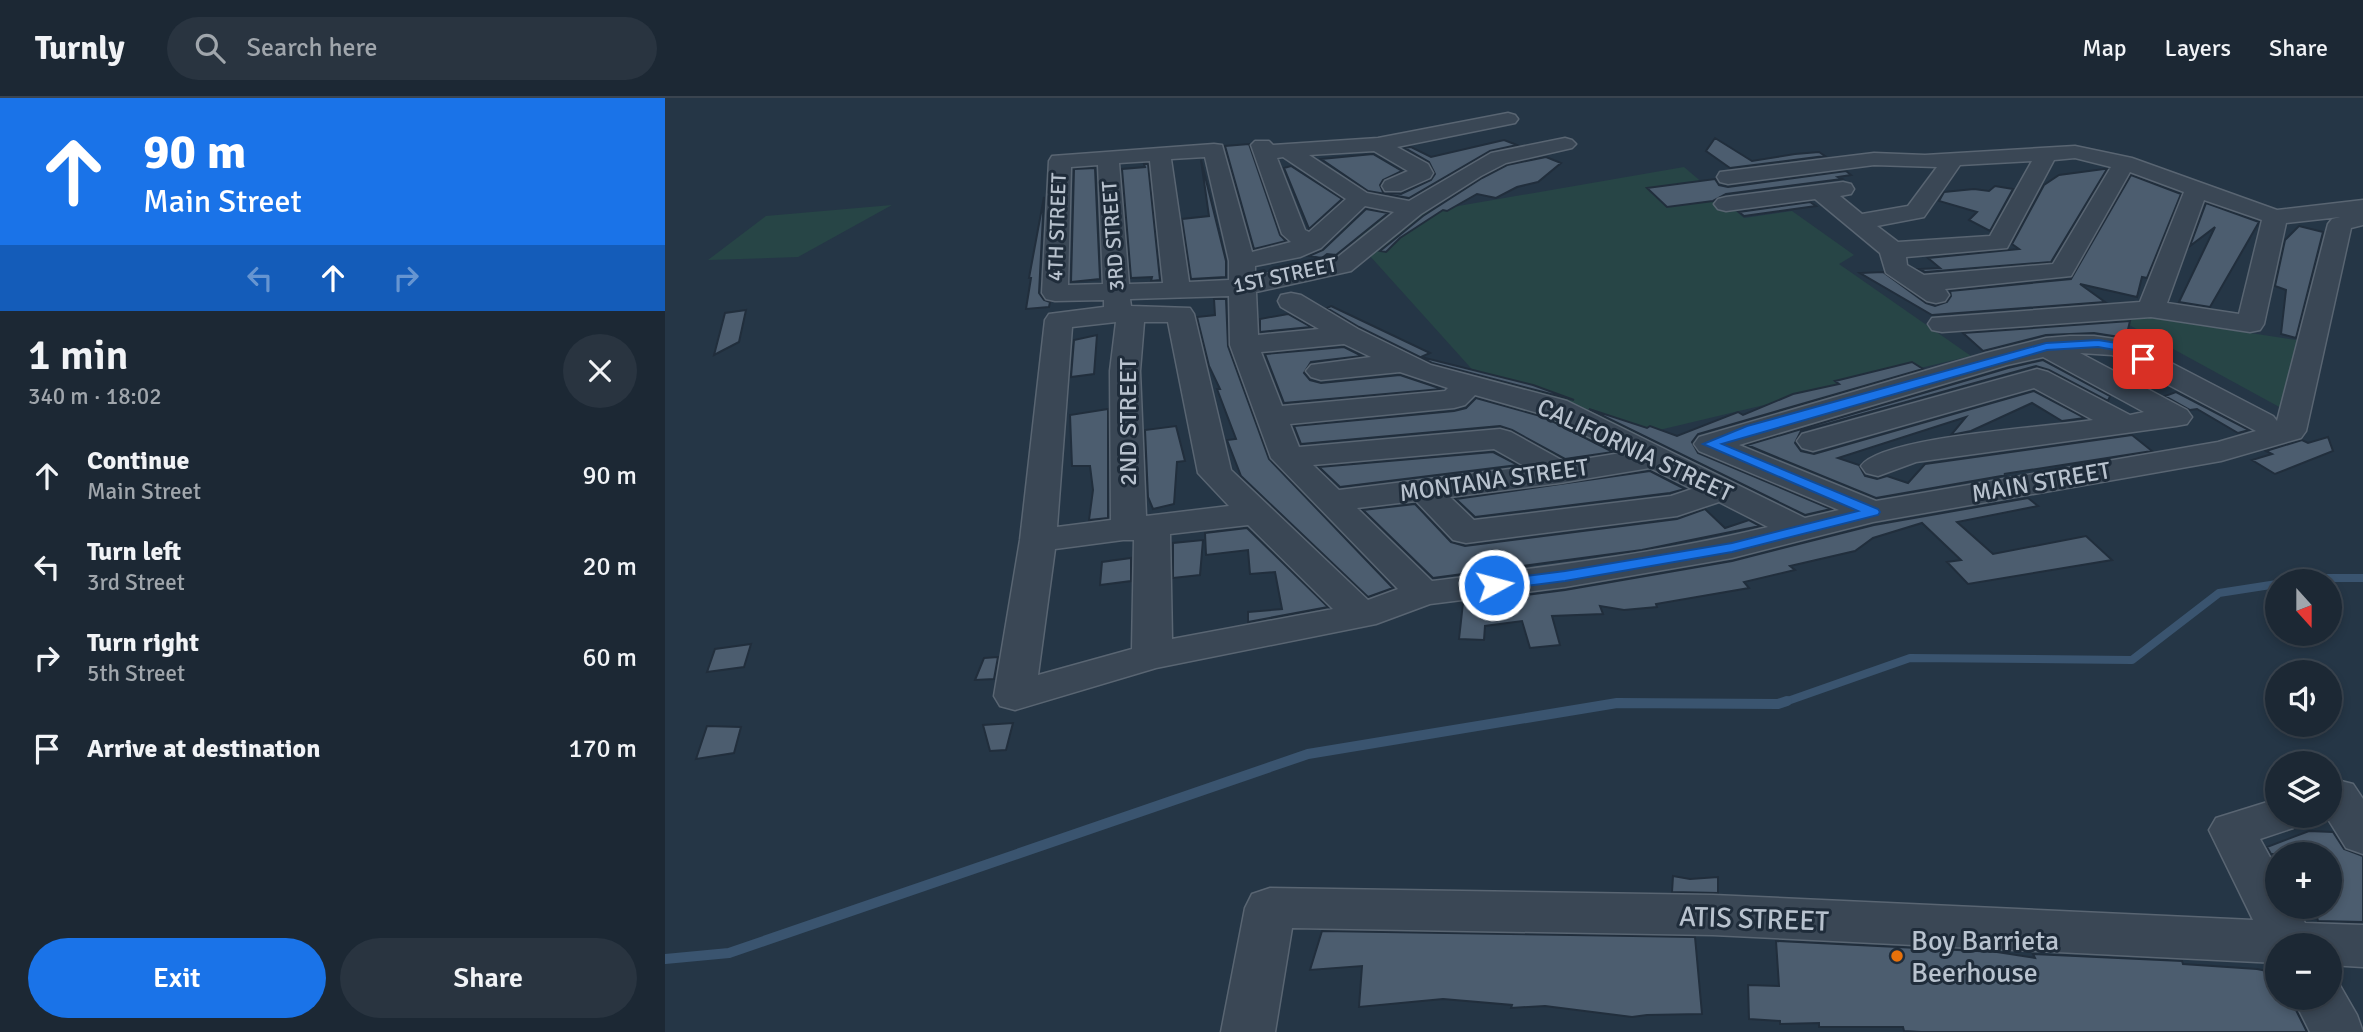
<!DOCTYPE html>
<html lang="en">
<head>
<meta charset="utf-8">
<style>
  body { margin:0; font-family:Signika,sans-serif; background:#293440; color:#f1f3f6; height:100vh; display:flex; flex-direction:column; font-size:26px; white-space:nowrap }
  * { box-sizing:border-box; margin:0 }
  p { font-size:23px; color:#a0a6ac }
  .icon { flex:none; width:38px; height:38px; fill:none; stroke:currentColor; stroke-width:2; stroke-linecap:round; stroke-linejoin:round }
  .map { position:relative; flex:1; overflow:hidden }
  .drawer { display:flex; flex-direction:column; background:#1c2834; width:665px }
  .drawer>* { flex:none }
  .guide { background:#1a73e8; color:#fff; overflow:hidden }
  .needle { width:46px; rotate:159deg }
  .controls { position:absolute; left:1600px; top:471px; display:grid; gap:14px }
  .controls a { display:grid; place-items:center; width:77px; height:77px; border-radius:50%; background:#1c2834; box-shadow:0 4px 10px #0003,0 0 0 2px #3a444f; font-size:35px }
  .pin { position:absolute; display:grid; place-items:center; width:60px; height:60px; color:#fff; margin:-30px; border-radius:14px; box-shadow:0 4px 10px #0006 }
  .me { position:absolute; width:77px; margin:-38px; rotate:83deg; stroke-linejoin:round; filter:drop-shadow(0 0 5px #0008) }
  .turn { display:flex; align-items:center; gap:24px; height:147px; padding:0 28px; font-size:32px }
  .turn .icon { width:91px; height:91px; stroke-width:2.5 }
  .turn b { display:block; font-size:49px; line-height:60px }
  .lanes { display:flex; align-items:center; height:66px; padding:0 28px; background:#0003; justify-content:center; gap:35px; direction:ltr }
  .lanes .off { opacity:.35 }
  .round { display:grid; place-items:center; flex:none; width:74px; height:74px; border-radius:37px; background:#293440 }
  .overview { display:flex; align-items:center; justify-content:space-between; height:119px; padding:0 28px }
  h1 { font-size:42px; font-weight:600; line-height:52px }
  .cta { display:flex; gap:14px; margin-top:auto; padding:14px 28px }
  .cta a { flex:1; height:80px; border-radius:42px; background:#1a73e8; color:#fff; font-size:28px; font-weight:600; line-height:80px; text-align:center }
  .cta a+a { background:#293440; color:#f1f3f6 }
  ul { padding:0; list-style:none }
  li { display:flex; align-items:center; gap:21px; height:91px; padding:0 28px }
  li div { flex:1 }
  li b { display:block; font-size:26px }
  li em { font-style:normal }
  header { display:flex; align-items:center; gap:42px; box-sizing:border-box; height:98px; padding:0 35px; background:#1c2834; border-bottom:2px solid #3a444f }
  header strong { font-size:33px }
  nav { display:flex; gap:38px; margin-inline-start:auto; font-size:24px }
  .search { width:490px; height:63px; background:#293440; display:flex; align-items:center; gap:18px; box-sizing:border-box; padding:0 24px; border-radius:38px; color:#a0a6ac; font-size:26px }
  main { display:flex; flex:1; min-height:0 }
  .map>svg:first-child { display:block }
</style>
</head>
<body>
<header>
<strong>Turnly</strong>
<div class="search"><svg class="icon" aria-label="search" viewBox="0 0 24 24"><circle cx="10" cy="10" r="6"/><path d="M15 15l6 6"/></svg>Search here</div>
<nav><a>Map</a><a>Layers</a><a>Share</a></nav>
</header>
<main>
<section class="drawer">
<div class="guide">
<div class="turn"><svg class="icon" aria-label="ahead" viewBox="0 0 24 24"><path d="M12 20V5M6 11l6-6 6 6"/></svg><div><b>90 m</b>Main Street</div></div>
<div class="lanes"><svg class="icon off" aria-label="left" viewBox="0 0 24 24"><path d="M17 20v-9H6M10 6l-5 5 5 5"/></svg><svg class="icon" aria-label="ahead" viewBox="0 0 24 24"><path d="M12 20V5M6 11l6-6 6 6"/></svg><svg class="icon off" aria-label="right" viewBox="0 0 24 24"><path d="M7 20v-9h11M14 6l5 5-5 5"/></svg></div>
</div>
<div class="overview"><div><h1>1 min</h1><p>340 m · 18:02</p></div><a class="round"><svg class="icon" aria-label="close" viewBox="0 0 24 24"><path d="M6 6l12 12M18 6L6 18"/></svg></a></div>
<ul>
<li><svg class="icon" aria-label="ahead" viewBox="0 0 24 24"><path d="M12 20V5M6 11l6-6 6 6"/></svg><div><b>Continue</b><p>Main Street</p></div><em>90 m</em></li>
<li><svg class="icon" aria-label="left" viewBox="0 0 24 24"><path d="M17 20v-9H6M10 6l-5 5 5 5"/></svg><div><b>Turn left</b><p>3rd Street</p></div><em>20 m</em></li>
<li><svg class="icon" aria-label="right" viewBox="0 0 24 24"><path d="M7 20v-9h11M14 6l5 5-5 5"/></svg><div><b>Turn right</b><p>5th Street</p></div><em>60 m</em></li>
<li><svg class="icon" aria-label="arrive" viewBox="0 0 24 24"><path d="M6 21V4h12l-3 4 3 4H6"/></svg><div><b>Arrive at destination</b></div><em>170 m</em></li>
</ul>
<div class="cta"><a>Exit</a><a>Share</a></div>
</section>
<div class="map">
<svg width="1698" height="934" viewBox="0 0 1698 934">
  <rect width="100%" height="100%" fill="#253646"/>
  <path fill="#274546" d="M1019 69 1079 120 1127 113 1189 157 1174 166 1306 258 885 358 678 128Z
    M227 107 133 159 43 162 101 118Z
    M1460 216 1638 243 1618 311 1457 223Z"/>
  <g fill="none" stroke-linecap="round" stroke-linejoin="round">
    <path stroke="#3a546f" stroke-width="8" d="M1628 483 1646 480H1698
      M1117 605 1245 560 1467 562 1554 495 1612 486"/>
    <path stroke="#3a546f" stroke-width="10" d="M0 861 64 855 643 656 952 605 1113 606 1122 603"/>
  </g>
  <path fill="#4c5d6f" stroke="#212e3c" stroke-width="2" d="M1050 40 1087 63 1130 56 1154 54 1160 58 1065 70 1041 53Z
    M839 42 852 47 825 53 744 100 703 93 656 61 708 56 737 73 718 82 715 87 718 94 736 96 766 82 770 76 764 64 740 50 746 49 766 59Z
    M584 46 615 137 621 143 589 151 560 48Z
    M881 59 896 65 873 84 852 89 831 100 812 96 782 113 778 112 735 140 721 154 715 153 758 118 817 80 842 67Z
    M536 62 561 163V179L526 181 517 121 544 118Z
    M479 66H483L495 182 486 183 487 179 466 180 457 71 480 69Z
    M626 68 677 101 644 131 619 70Z
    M430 70 435 181 406 184 409 71Z
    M1439 71H1442L1386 164 1260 174 1254 171 1275 170 1263 160 1354 151 1347 146 1379 87 1394 77Z
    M1181 73 1186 77 1173 79 1177 81 1061 96 1048 103 1002 109 982 90 1050 81 1054 87 1063 89Z
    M1466 77 1516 96 1482 180 1477 179 1472 199 1415 186 1440 204 1267 217 1195 175 1218 174 1261 205 1270 208 1282 204 1286 198 1285 193 1406 181Z
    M1330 88 1348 91 1325 133 1304 122 1312 114 1274 103 1279 94 1309 91 1324 93Z
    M379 99 374 195 379 202 385 204 384 209 361 211 366 180H364Z
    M1145 104 1151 108 1079 118 1074 114Z
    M1541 105 1594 124 1545 209 1514 204 1550 129 1525 148Z
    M701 111 723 115 671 157 662 156 657 160 644 158 658 152Z
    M1634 128 1658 134 1631 240 1616 236 1621 192 1610 188 1620 142Z
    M549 201H561L563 248 604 361 728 490 703 499 576 378 562 342 571 341 552 291H555L544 268 532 219 550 217Z
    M666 208 765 255 756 259 868 287 909 302 767 265 694 229 662 210Z
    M81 212 74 244 49 257 60 215Z
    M623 216 646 229 595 234V221Z
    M1465 223 1461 240 1429 235 1381 237 1318 253 1298 235Z
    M432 237 429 276 406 279 409 242Z
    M679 249 697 258 646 264 639 275 645 282 656 285 735 277 777 291 619 305 600 256Z
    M1378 262 1445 298 1443 303 1384 272 1371 268 1136 333 1130 345 1136 353 1149 356 1369 293 1420 320 1397 323 1367 305 1306 333 1286 337 1301 319 1173 360 1194 367 1200 378 1212 381 1222 378 1243 385 1260 366 1467 337 1487 353 1339 376 1342 377 1211 400 1082 347 1343 270Z
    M1247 264 1258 271 1033 336 1027 344 1033 355 1166 411 1140 417 924 311 982 330 985 328 1012 338 1073 314 1078 317 1128 296 1174 286 1170 283Z
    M1511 294 1584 332 1573 335 1532 311 1525 312 1500 298Z
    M811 300 879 319 948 354 900 361 847 332 835 328 636 346 629 328 789 313 801 310Z
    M443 311V420L424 422 428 392 425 368H407L405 317Z
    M511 328 520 363 512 364 509 406 488 411 483 399 480 332Z
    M1663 339 1668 353 1610 376 1587 362 1607 356 1601 353 1637 342 1643 345Z
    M828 354 853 367 675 389 654 369Z
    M985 373 1020 391 1005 395 810 419 791 401Z
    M1363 400 1373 408 1292 424 1328 456 1421 438 1447 462 1303 486 1282 464 1296 462 1257 425 1208 440 1190 453 1125 468 1130 472 1079 484 1084 490 991 506 992 509 959 512 935 508 938 516 887 518 895 547 865 550 857 523 820 528 819 542 794 541 798 505 900 492 1067 463 1209 427Z
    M750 406 786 444 800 448 1012 421 1040 411 1060 430 1084 422 1095 428 977 452 768 480 698 412Z
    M582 430 663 509 583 524V514L617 511 610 474 585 476 583 452 541 457 540 435Z
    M538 442 535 477 508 480V445Z
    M466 460V483L435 487 437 464Z
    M86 546 79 569 42 574 50 551Z
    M333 559 329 581 310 582 319 560Z
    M348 625 341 652 325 653 318 627Z
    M42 628 76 629 69 655 31 661Z
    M1644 733 1668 734 1679 751 1698 758V824L1653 823 1649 808H1664V756H1606L1602 749Z
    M1008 778 1025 781 1053 779V795L1007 794Z
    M657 833 1030 839 1037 916 982 917 967 919 880 908 846 910 847 907 778 901 694 909 697 868 645 872Z
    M1111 843 1332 854 1370 860 1368 856 1517 863 1518 866 1592 871 1612 875V900H1625L1642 934H1256L1239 933 1238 929H1154V925L1115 926V923L1084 921 1083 887 1114 888Z"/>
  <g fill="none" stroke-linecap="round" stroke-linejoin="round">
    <g stroke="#596572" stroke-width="3">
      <path id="minor" d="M843 15 850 17 853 21 850 25 732 49 763 66 768 75 765 80 736 93H720L717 88 720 83 743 73 709 53 644 57 702 95 744 103 826 55 900 40 907 42 911 46 907 50 841 65 816 78 756 116 686 173 591 194 593 237 654 231 616 209 613 203 616 197 626 195 636 197 693 231 766 267 902 303 1140 420 1174 412 1034 353 1029 346 1034 339 1321 255 1381 240 1405 238H1429L1464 243 1608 318 1612 323 1663 126 1667 121 1675 119 1621 125 1599 226 1595 232 1585 234 1486 219 1277 234 1267 232 1263 226 1267 220 1475 204 1519 94 1465 74 1406 178 1280 191 1284 197 1280 203 1271 205 1262 203 1221 175 1215 155 1150 101 1061 113 1053 111 1049 106 1053 101 1061 99 1178 84 1186 86 1189 91 1186 96 1175 98 1197 116 1243 108 1272 69 1209 67 1063 86 1055 84 1052 79 1055 74 1209 55 1260 57 1410 48 1467 60 1612 112 1698 102V127L1686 130 1641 333 1636 340 1556 363 1208 424 1067 460 900 489 765 506 711 526 491 570 350 612 335 608 329 598 355 442 380 222 384 216 439 209V202L390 203 381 201 377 195 384 63 387 58 549 46 557 47 587 154 626 144 617 136 586 47 590 43H604L608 47 713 40ZM540 59 564 163V182L524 184 506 61ZM618 59 681 101 644 134 640 132 612 60ZM1410 60 1446 69 1388 166 1259 177 1242 167 1241 159 1342 150 1389 62ZM485 63 498 185 464 186 454 65ZM1367 63 1325 138 1233 144 1212 128 1259 119 1295 67ZM433 67 438 186 403 187 406 69ZM1539 102 1597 122 1574 216 1502 205ZM700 108 729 114 669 162 590 178V168L635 159 656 150ZM564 198 565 247 606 360 733 491 703 502 566 372 529 216 525 210 466 208 465 201ZM451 224 445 273 446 422 392 429 407 229ZM479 224H503L533 375 564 408 481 418 475 273ZM679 246 706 259 646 267 641 273 646 279 656 282 735 274 783 290 780 293 617 308 596 254ZM1415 255 1447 257 1591 333 1553 344 1211 403 1074 347 1342 267 1378 259 1479 314 1465 317 1383 274 1372 271 1137 336 1132 343 1137 350 1148 353 1369 290 1428 322C1386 329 1217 338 1196 368L1201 375 1213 378 1251 364 1511 328 1522 326 1527 319 1522 312ZM810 297 880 317 956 355 900 364 846 334 835 331 634 349 625 326 789 310 800 307ZM829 351 861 369 674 392 648 367ZM985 370 1027 391 1006 398 809 422 785 399 895 385ZM751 403 788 442 801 445 1012 418 1054 404 1103 429C993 456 879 469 767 483L692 410ZM583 427 668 511 507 541 505 436ZM458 442H469L467 551 373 577 390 451Z
        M1672 682 1688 686 1698 701V756L1681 750 1661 718H1664V684Z
        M1612 701V718H1635L1628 730 1595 741 1612 772V808H1631L1640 825 1698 827V869L1664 867V847H1612V865L1048 837 627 830 610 934H556L580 810 587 796 605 790 1048 797 1588 822 1544 732 1551 720Z
        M1664 881 1673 884 1692 917 1698 934H1645L1628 900H1664Z"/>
    </g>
    <use href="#minor" fill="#3a4755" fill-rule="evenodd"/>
  </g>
  <path fill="#1a73e8" stroke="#114b97" stroke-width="2" d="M1433 242 1458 246 1484 261 1478 265 1450 252 1433 249 1382 252 1057 346 1213 411 1215 414 1213 417 1067 454 900 483 829 492 821 487 829 482 900 473 1067 445 1193 413 1038 346 1082 328 1381 245Z"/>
  <circle fill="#e8710a" stroke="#1f2c3a" stroke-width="2.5" cx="1232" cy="858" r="7"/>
  <g text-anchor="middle" stroke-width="6" stroke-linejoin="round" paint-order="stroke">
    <g font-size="21" fill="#b8c2ce" stroke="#1f2c3a">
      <text transform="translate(392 129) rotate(-88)" y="7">4TH STREET</text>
      <text transform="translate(448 138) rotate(-94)" y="7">3RD STREET</text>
      <text transform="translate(620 177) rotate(-12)" y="7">1ST STREET</text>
    </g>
    <g font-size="24" fill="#b8c2ce" stroke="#1f2c3a">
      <text transform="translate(463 324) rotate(-90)" y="8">2ND STREET</text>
      <text transform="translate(970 352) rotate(25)" y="8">CALIFORNIA STREET</text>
      <text transform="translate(829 382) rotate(-8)" y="8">MONTANA STREET</text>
      <text transform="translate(1376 384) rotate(-10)" y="8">MAIN STREET</text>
    </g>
    <g font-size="28" fill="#b8c2ce" stroke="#1f2c3a">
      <text transform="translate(1089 820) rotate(2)" y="10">ATIS STREET</text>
    </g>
    <g font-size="28" fill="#b8c2ce" stroke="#1f2c3a" text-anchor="start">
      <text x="1246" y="852">Boy Barrieta<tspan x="1246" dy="32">Beerhouse</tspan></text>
    </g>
  </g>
</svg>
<div class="controls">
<a><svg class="needle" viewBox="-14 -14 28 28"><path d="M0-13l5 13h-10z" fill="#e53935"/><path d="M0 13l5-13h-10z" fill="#a0a6ac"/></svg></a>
<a><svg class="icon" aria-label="sound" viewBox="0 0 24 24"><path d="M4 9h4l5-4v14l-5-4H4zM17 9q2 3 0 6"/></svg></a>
<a><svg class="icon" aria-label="layers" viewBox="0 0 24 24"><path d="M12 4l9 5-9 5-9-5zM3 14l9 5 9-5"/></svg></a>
<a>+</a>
<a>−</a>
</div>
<div class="pin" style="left:1478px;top:261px;background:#d93025"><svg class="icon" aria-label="arrive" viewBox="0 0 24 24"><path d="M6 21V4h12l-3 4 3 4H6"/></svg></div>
<svg class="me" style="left:829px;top:487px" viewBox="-20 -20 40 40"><circle r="17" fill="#1a73e8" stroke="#fff" stroke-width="3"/><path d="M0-11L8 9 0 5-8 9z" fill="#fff"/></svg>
</div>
</main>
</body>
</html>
